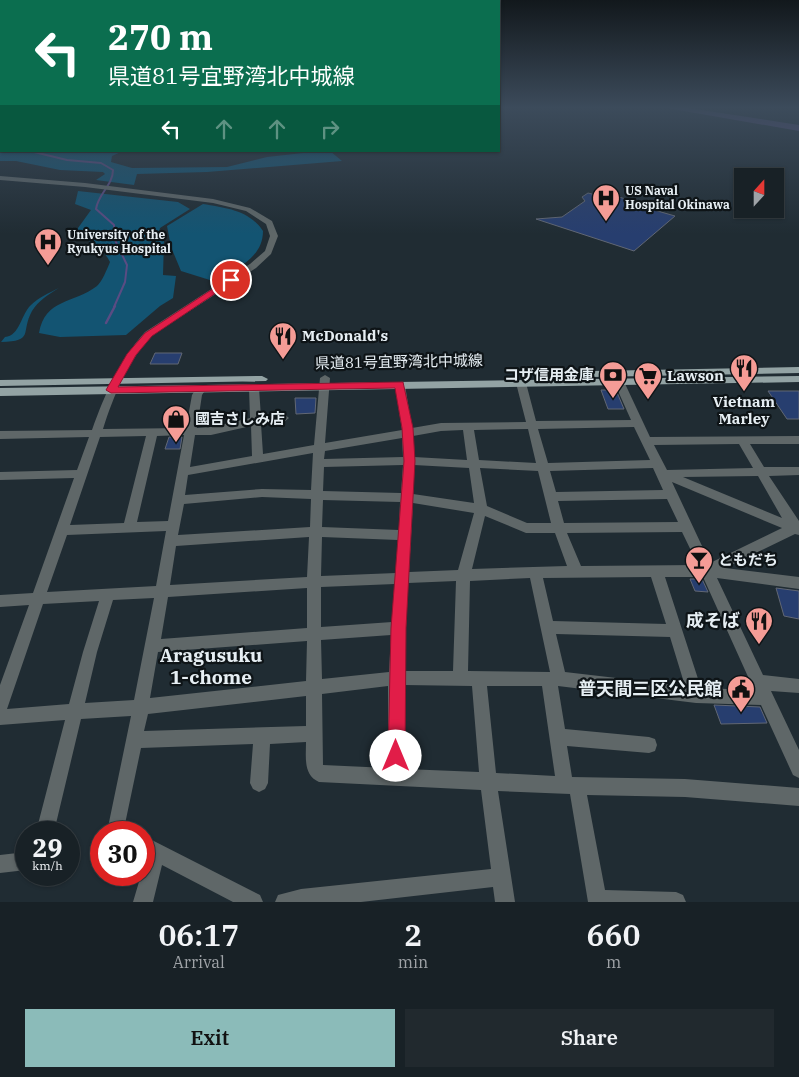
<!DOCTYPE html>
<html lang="en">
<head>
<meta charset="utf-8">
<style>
  body { margin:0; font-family:"IBM Plex Serif","Noto Sans JP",serif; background:#21292e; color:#f1f3f6; height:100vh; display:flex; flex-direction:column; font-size:19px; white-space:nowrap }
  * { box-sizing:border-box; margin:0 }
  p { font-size:16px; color:#9fa3a7 }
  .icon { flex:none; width:28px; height:28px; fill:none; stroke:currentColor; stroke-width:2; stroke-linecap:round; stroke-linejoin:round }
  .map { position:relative; height:902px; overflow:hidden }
  .panel { display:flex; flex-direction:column; background:#182126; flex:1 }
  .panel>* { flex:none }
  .top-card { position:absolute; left:0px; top:0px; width:500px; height:152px; box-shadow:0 1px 4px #0004,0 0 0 1px #363e43; background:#0b6e4f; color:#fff; overflow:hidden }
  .needle { width:32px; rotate:21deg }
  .controls { position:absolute; left:734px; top:168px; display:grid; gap:10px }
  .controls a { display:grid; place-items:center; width:50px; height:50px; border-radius:0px; background:#182126; box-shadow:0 1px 4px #0004,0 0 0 1px #363e43; font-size:25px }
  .speed { position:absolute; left:15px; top:821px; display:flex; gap:10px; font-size:25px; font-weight:700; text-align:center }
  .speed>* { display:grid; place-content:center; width:65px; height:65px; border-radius:50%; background:#182126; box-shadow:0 1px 4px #0004,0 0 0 1px #363e43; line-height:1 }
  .speed small { font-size:12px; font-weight:400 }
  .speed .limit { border:8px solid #d22; background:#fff; color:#111 }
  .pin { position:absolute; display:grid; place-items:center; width:42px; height:42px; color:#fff; margin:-21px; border:2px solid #fff; border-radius:50%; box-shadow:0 1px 5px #0007 }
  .me { position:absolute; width:55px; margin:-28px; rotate:0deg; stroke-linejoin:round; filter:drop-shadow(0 0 4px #0008) }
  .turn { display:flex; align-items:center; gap:18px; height:105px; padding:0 25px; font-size:22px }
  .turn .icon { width:65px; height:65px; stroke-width:2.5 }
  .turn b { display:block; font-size:35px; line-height:42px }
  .lanes { display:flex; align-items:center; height:48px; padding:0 25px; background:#0003; justify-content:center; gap:25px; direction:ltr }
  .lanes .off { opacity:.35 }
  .eta { display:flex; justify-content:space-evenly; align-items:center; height:85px; text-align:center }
  .eta b { font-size:30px; font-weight:600; line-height:35px }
  .cta { display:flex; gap:10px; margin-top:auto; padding:10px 25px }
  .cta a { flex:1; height:58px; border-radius:0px; background:#8bbbb9; color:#111; font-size:20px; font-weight:600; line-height:58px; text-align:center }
  .cta a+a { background:#21292e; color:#f1f3f6 }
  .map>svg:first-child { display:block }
</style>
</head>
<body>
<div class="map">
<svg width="799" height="902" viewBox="0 0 799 902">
  <rect width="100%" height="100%" fill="#202c33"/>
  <path fill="#135472" d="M0 143 1 151H123L112 156 111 162 132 168 227 167 267 157 321 151H330L342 161 207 172 137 174 134 185 96 180 105 174 103 172 60 170 16 161H0Z
    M78 191 178 202 190 209 160 228 158 236 164 241 163 275 176 276 173 298 160 306 126 335 60 337 39 333C45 298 74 304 97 286 102 282 107 269 110 262 103 248 90 241 76 234L78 228 91 210 75 204Z
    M203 204C226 208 249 210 263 231 263 259 235 269 213 281L181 271 171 247 167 226Z
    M59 288C49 294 38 301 32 311 20 333 35 341 1 342L5 337C20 336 21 314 31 305 39 297 49 293 59 288Z"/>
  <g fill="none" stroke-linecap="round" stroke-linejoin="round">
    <path stroke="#5a4c83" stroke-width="2" d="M30 151 67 160 101 163 113 170C113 185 98 194 96 209L114 225 115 240 127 265 125 282 114 307"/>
    <path stroke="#5a4c83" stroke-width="2.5" d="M106 323 115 306"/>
    <path fill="#5a4c83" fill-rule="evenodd" d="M661 107H682L799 125V131Z"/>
  </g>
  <path fill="#273e6f" stroke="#616774" d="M588 193 600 196 612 195 636 202 640 206 675 216 634 251 536 219 562 217 585 201 582 197Z
    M155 353H182L178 364H150Z
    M601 390H616L624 409H608Z
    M768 391H799V419H787Z
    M295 398H316L315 413 296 414Z
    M169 437H182L180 449H165Z
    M690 579H702L708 592 695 591Z
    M776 588 799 591V619L784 616Z
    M714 705 760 707 767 723 721 724Z"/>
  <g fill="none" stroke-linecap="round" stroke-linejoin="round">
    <path fill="#5f6768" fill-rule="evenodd" d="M0 176 85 183 213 199 250 208 272 221 278 236 271 254 256 268 151 336C127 363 114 395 103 429L186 428 192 395 197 387 201 386 206 389 202 395 197 428 211 427 250 418 249 388 254 385 259 388 261 417 284 414 289 418 284 422 261 424 263 454 314 445 320 378 325 375 330 378 325 443 402 430 395 385 400 382 405 385 412 428 441 423 526 422 516 383 521 380 526 383 536 421 631 420 610 373 615 370 620 373 650 437 799 436V444H750L764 467H799V475L769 476 799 521V535L795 534 725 568 799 577V589L717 578 763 675 799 679V693L771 691 799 750V778L793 775 761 705 696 703 558 686 565 729 649 737 655 739 657 745 655 751 649 753 567 746 572 777 685 779 799 788V806L685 797 587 795 605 890 676 892 683 895 686 902H588L570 794 498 791 515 902H495L493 887 361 902H275L278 895 301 889 491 869 481 790 319 782C303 775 306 757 306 742L270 744 268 783 265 789 259 792 253 789 250 783 253 744 141 748 125 824 128 826 131 832H107L131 716 81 719 54 832H36L65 720 0 725V685L29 605 0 607V595L33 593 74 478 0 480V472L77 470 89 437 0 439V431L92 430C105 394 119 361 145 332L250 264 265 251 270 236 266 224 246 211 213 203 85 187 0 180ZM251 426 252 456 190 467 195 435H211ZM634 427 650 460 548 463 538 429ZM528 429 536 463 479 460 474 430ZM463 430 467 460 414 457 413 436 441 431ZM184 435 168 521 137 522 157 436ZM146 436 124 523 70 525 100 437ZM402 438 403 457 324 459 325 451ZM739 444 753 468 667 470 654 445ZM313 453 311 490 262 489 185 495 188 475ZM403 465 401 493 323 491 324 467ZM414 465 469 468 474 503 413 494ZM480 468 538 471 551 523H527L487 506ZM653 468 663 490 556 492 550 471ZM758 476 782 518 683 477ZM672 482 782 528 710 563ZM262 497 311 499 310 527 178 535 184 504ZM667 499 678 522 564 523 558 501ZM323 500 400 502 399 530 322 527ZM413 503 474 513 458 570 409 572ZM485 516 526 533H555L567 566 472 569ZM166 531 156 586 47 592 67 535ZM682 532 698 565 581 566 567 533ZM309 537 307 577 170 585 176 546ZM322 537 398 540 396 573 321 576ZM651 577 666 624 553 621 543 578ZM665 577H703L754 690 701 688ZM530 578 550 672 468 671 470 581ZM456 581 453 671H404L408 583ZM395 584 392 622 321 627V587ZM307 588V628L161 639 168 597ZM154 598 134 700 85 703 97 652 113 600ZM99 601 83 652 69 704 7 709 43 604ZM556 634 670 637 685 686 565 672ZM391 635 389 672 322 679 321 640ZM307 641 306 681 150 698 158 652ZM404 685 472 686 479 772 405 769ZM388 686V768L323 765 322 694ZM487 686H542L555 776 496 773ZM306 696V726L144 731 148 714Z
      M144 836 260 895 263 902H233L162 865 153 902H133L141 875H144L146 856 144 855Z
      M26 852V870L0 873V855Z"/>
    <path fill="#93a3a4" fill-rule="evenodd" d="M799 367V373L592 377 587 374 592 371Z
      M262 376 268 379 266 381 0 386V380Z
      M799 376V382L0 396V388Z"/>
  </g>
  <linearGradient id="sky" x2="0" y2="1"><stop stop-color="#12181c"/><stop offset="0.46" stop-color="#3c4b5b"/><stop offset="1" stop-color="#3c4b5b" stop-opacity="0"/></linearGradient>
  <rect width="799" height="234" fill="url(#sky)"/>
  <path fill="#e11d48" stroke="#92132f" d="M231 277 235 280 234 281 152 336 136 355 118 387 403 382 413 428 415 461 406 628 405 756 402 762 396 765 390 762 388 756 391 628 404 461 402 428 395 388 111 393 106 390 127 354 145 333Z"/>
  <defs>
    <g id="hospital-pin" transform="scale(1.4375)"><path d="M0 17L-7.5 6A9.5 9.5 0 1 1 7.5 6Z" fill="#f59c96" stroke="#0e1417"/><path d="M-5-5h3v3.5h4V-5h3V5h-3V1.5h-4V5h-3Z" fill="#111"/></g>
    <g id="restaurant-pin" transform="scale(1.4375)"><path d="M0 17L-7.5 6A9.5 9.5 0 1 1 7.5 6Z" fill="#f59c96" stroke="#0e1417"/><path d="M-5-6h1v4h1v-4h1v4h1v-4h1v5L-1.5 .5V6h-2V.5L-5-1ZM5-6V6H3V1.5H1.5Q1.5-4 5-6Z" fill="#111"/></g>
    <g id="bank-pin" transform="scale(1.4375)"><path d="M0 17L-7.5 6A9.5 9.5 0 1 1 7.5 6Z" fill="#f59c96" stroke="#0e1417"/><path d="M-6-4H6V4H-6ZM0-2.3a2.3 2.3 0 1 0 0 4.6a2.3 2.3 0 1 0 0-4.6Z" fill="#111"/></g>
    <g id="supermarket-pin" transform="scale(1.4375)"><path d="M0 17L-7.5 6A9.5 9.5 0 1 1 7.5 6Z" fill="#f59c96" stroke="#0e1417"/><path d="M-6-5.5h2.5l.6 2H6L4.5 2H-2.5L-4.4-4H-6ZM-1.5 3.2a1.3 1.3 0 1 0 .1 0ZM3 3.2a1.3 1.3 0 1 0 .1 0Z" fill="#111"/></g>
    <g id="shop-pin" transform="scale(1.4375)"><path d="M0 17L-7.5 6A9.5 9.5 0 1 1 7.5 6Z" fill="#f59c96" stroke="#0e1417"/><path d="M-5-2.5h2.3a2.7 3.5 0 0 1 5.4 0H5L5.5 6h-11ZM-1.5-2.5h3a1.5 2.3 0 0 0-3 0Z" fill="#111"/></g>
    <g id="bar-pin" transform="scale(1.4375)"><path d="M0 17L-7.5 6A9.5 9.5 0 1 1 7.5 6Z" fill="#f59c96" stroke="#0e1417"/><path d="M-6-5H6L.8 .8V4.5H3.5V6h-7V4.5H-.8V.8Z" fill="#111"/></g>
    <g id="civic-pin" transform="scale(1.4375)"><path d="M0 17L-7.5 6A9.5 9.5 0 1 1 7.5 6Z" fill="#f59c96" stroke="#0e1417"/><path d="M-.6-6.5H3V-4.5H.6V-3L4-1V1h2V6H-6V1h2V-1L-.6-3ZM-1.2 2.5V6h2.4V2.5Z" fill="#111"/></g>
  </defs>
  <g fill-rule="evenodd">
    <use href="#hospital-pin" x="606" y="198"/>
    <use href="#hospital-pin" x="48" y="242"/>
    <use href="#restaurant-pin" x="283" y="336"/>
    <use href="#restaurant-pin" x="744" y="368"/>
    <use href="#bank-pin" x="613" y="375"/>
    <use href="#supermarket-pin" x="648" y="376"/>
    <use href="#shop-pin" x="176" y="419"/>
    <use href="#bar-pin" x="699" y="560"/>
    <use href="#restaurant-pin" x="759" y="621"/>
    <use href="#civic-pin" x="741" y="689"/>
  </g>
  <g text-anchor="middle" stroke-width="4.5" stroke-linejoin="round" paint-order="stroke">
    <g font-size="12" font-weight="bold" fill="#e6eef3" stroke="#0e1417" text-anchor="start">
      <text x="625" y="195">US Naval<tspan x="625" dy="14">Hospital Okinawa</tspan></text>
      <text x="67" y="239">University of the<tspan x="67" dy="14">Ryukyus Hospital</tspan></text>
    </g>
    <g font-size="15" font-weight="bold" fill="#e6eef3" stroke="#0e1417" text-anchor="start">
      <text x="302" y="341">McDonald's</text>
      <text x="594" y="380" text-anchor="end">コザ信用金庫</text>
      <text x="667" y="381">Lawson</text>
      <text x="744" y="407" text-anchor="middle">Vietnam<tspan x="744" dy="17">Marley</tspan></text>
      <text x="195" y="424">國吉さしみ店</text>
      <text x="718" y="565">ともだち</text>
    </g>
    <g font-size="15" fill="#e6eef3" stroke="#0e1417">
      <text transform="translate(399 362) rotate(-1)" y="5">県道81号宜野湾北中城線</text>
    </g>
    <g font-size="18" font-weight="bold" fill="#e6eef3" stroke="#0e1417" text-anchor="end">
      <text x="740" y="627">成そば</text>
      <text x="722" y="695">普天間三区公民館</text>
    </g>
    <g font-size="19" font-weight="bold" fill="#e6eef3" stroke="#0e1417">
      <text x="211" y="662">Aragusuku<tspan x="211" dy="22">1-chome</tspan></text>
    </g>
  </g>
</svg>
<div class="controls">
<a><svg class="needle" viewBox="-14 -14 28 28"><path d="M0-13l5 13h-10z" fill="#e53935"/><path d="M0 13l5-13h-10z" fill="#9fa3a7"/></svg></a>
</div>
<div class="speed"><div>29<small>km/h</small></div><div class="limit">30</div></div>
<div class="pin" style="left:231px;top:280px;background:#d93025"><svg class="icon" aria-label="arrive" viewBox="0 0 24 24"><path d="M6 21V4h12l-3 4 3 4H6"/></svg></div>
<svg class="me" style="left:396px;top:756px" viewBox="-20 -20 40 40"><circle r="19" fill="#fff"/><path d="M0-13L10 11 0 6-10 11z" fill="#e11d48"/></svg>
<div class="top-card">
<div class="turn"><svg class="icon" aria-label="left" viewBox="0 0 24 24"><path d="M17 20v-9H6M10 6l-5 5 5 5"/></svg><div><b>270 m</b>県道81号宜野湾北中城線</div></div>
<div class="lanes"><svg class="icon" aria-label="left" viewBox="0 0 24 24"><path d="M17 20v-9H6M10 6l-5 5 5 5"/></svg><svg class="icon off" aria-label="ahead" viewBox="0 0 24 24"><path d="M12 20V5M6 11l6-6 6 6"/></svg><svg class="icon off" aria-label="ahead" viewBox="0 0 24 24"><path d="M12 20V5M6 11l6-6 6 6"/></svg><svg class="icon off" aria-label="right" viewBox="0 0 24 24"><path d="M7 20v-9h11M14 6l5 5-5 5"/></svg></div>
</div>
</div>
<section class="panel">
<div class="eta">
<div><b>06:17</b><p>Arrival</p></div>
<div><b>2</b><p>min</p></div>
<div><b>660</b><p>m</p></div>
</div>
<div class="cta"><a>Exit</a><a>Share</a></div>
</section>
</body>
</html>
